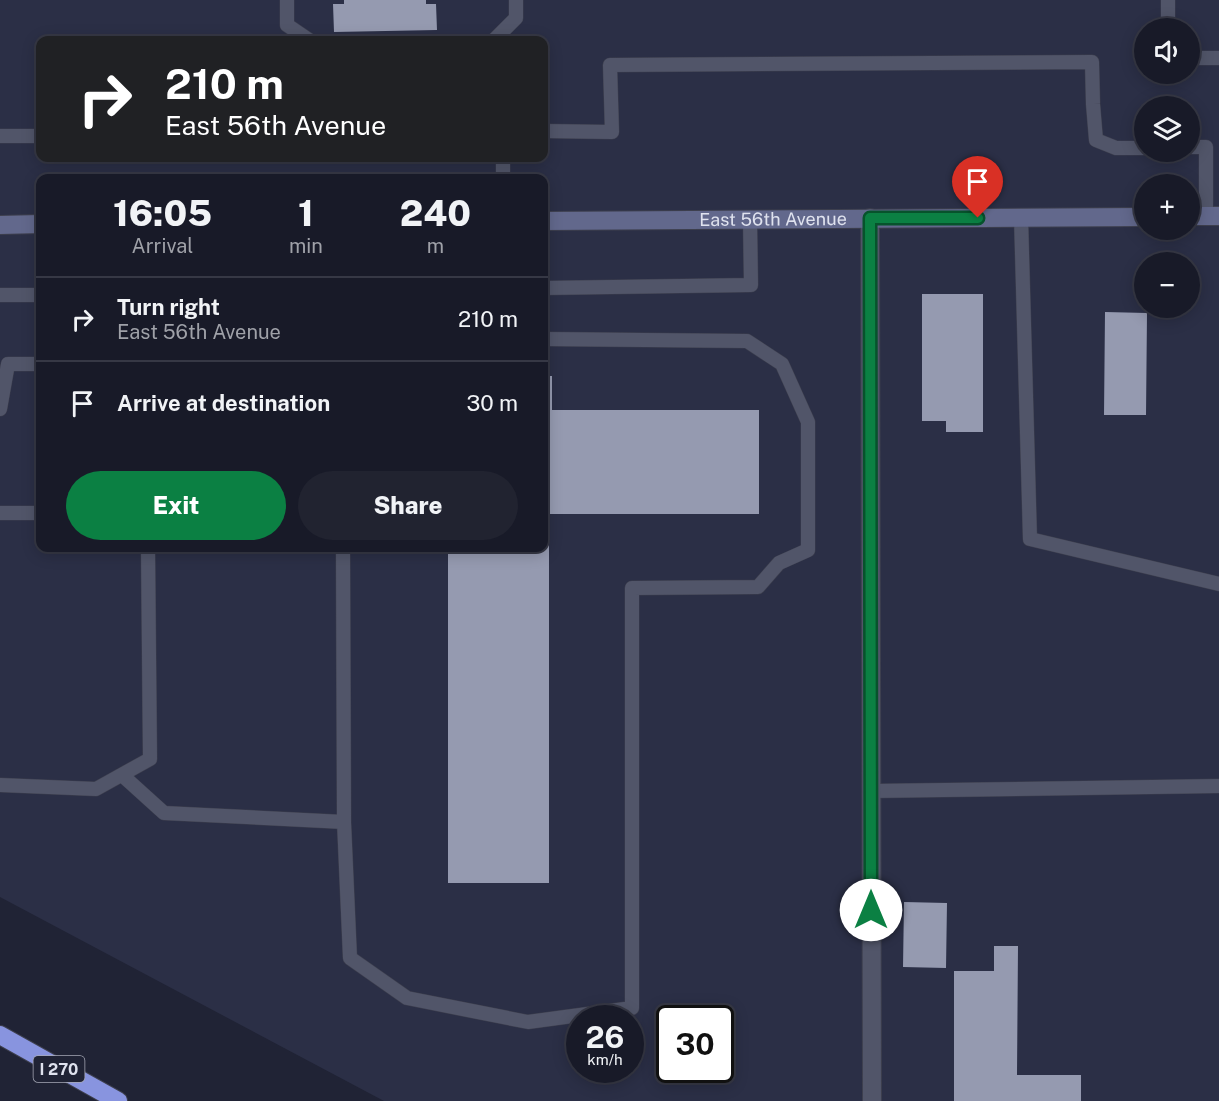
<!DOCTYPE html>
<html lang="en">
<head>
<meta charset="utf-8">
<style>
  body { margin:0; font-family:"Public Sans",sans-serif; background:#212330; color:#f1f3f6; height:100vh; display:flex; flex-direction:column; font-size:22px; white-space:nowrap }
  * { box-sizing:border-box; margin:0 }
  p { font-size:20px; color:#9fa1a8 }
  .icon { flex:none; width:33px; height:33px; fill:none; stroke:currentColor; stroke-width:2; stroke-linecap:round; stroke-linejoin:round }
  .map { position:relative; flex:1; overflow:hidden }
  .panel { position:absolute; left:36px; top:174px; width:512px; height:378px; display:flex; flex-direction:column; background:#181a28; border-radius:12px; box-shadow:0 3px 15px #0003,0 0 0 2px #363845 }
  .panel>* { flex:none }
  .top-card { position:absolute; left:36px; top:36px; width:512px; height:126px; border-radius:12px; box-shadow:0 3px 15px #0003,0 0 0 2px #363845; background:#202124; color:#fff; overflow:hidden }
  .controls { position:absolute; left:1134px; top:18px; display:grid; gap:12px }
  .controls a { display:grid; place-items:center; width:66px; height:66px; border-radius:50%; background:#181a28; box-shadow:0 3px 15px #0003,0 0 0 2px #363845; font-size:30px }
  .speed { position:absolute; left:566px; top:1005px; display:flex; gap:12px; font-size:30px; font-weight:700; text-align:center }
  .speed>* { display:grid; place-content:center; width:78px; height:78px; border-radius:50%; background:#181a28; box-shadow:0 3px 15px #0003,0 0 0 2px #363845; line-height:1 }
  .speed small { font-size:15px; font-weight:400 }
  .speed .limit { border:3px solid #111; border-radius:9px; background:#fff; color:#111 }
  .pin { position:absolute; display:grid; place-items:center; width:51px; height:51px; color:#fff; margin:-62px -26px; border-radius:50% 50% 50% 0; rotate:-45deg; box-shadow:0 0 6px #0007 }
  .pin .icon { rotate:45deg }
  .me { position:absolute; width:66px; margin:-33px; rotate:0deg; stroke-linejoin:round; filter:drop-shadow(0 0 4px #0008) }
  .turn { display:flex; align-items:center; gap:21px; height:126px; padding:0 30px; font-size:27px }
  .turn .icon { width:78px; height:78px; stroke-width:2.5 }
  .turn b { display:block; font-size:42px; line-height:51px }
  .eta { display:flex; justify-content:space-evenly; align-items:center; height:102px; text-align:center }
  .eta b { font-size:36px; font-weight:800; line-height:42px }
  .button { display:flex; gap:12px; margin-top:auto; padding:12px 30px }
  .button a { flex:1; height:69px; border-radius:36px; background:#0b8043; color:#fff; font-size:24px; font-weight:800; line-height:69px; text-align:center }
  .button a+a { background:#212330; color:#f1f3f6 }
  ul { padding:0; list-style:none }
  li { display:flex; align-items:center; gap:18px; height:84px; padding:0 30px; border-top:2px solid #363845 }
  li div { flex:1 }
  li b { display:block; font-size:22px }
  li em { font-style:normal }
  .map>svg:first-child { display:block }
</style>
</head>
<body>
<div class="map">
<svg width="1219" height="1101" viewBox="0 0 1219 1101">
  <rect width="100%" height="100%" fill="#202335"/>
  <path fill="#2b2f46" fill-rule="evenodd" d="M0 0H1219V1101H384L0 897ZM1144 28H1190V74H1144ZM40 40H543V158H40ZM1144 106H1190V152H1144ZM40 178H543V548H40ZM1144 184H1190V230H1144ZM1144 262H1190V308H1144ZM579 1018H630V1070H579ZM669 1018H720V1070H669Z"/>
  <path fill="#959ab0" d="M344 0H426V4H436L437 30 334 32 333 4H344Z
    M922 294H983V432H946V421H922Z
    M1105 312 1147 313 1146 415H1104Z
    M543 376H552V410H759V514H549V883H448V548H543Z
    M904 902 947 903 946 968 903 967Z
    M994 946H1018L1017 1075H1081V1101H954V971H994Z"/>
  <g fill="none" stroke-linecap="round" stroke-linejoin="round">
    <g stroke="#3d3f4e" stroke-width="15">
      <path id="service" d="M287 0V25L309 40
        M1168 0V28
        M494 40 516 18V0
        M1190 58H1219
        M543 131 612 132 610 65 1092 62 1093 104 1096 140 1116 148H1144
        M0 136H40
        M1190 147H1206V216
        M503 178V158
        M1021 217 1030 539 1219 584
        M543 288 751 285 750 219
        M0 295H40
        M0 409 8 364H40
        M0 513H40
        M343 548 344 822
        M122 775 164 813 344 822 350 958 407 998 528 1022 632 1008V588L758 587 779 563 808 550V422L782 364 747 341 543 339
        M0 785 96 789 150 759 148 548
        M871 791 1219 786"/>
    </g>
    <g stroke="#3d3f4e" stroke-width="20">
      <path id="minor" d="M870 218 872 1101"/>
    </g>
    <g stroke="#3d3f4e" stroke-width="20">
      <g id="secondary">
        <path d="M1190 216H1219"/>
        <path id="s1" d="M543 221 1144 217"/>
        <path d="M0 225 40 224"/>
      </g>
    </g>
    <g stroke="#3d3f4e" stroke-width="20">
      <path id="motorway" d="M0 1035 118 1101"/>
    </g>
    <use href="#service" stroke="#515569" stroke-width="14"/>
    <use href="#minor" stroke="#515569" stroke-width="18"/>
    <use href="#secondary" stroke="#62688c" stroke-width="18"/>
    <use href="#motorway" stroke="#8894df" stroke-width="18"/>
  </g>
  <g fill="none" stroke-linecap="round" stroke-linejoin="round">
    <g stroke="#07532c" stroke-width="15">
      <path id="route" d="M871 910 870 218H978"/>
    </g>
    <use href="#route" stroke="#0b8043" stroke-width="10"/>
  </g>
  <g text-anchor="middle" stroke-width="6" stroke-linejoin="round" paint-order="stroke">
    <rect fill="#202335" stroke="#a6a9b6" stroke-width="1.5" x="33.5" y="1056" width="51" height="26" rx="4.5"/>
    <g font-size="16" font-weight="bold" fill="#dfe2ee">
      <text x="59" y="1075">I 270</text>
    </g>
    <g font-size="18" fill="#dfe2ee" stroke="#202335">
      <text dy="6" stroke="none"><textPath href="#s1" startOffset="230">East 56th Avenue</textPath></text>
    </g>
  </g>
</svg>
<div class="controls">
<a><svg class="icon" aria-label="sound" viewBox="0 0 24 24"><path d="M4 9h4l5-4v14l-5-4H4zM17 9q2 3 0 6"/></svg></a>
<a><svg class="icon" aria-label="layers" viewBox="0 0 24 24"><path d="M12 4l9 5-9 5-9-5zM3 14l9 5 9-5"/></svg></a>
<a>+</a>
<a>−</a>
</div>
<div class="speed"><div>26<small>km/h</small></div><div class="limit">30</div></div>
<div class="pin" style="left:978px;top:218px;background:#d93025"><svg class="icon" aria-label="arrive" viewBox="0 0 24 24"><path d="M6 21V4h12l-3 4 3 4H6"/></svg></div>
<svg class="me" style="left:871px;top:910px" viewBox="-20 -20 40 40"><circle r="19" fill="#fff"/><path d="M0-13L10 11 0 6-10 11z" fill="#0b8043"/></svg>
<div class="top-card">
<div class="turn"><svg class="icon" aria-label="right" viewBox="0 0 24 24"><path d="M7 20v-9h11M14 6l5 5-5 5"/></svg><div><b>210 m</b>East 56th Avenue</div></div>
</div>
<section class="panel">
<div class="eta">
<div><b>16:05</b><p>Arrival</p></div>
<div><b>1</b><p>min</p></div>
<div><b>240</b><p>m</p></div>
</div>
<ul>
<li><svg class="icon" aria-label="right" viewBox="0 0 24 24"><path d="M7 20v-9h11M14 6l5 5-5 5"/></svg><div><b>Turn right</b><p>East 56th Avenue</p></div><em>210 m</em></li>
<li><svg class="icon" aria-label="arrive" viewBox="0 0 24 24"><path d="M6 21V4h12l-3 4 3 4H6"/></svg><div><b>Arrive at destination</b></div><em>30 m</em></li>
</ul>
<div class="button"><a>Exit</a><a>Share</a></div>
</section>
</div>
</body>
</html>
